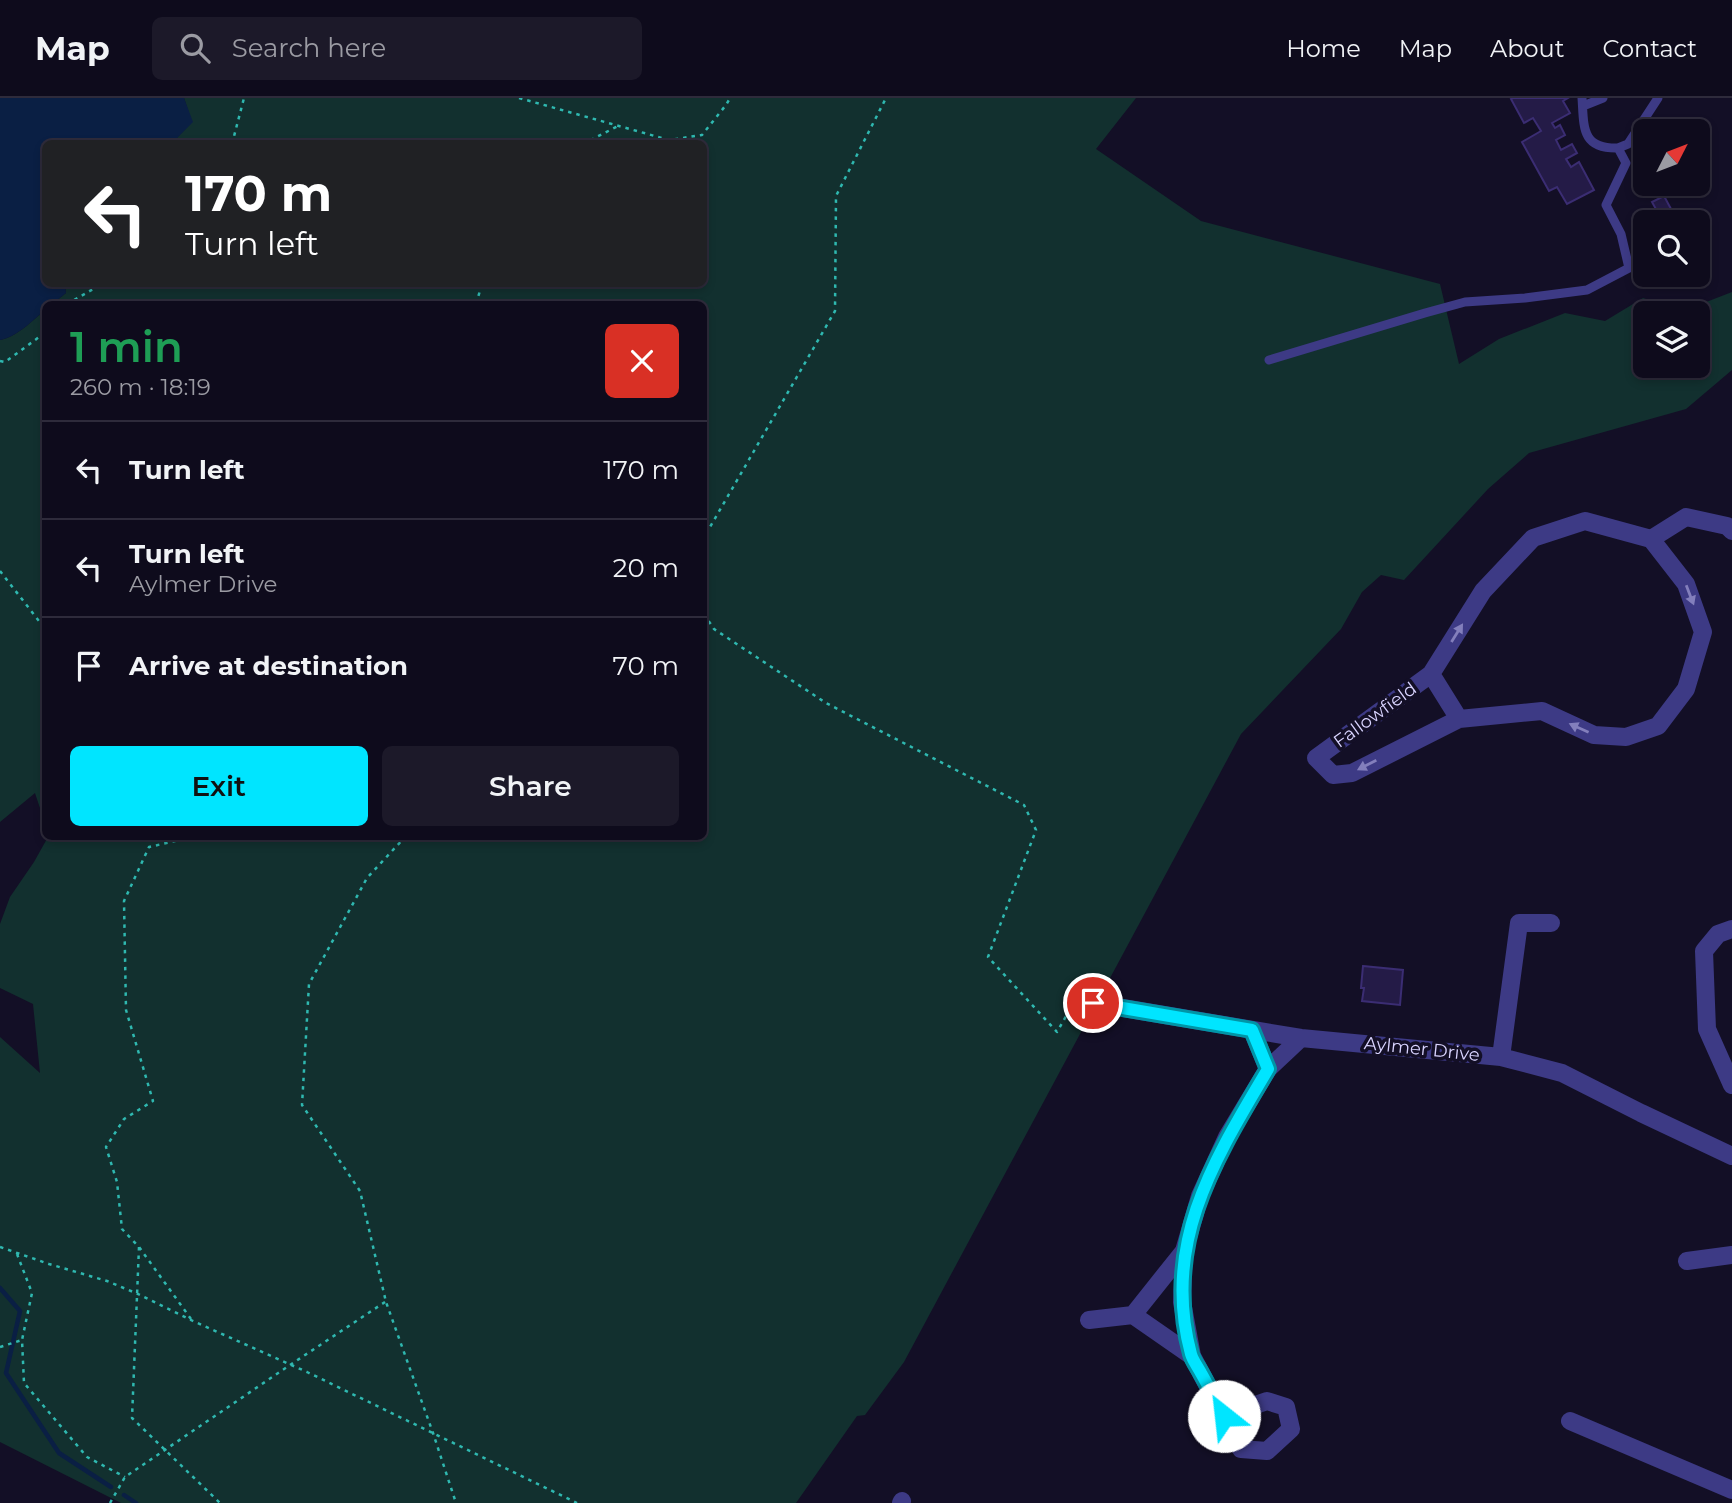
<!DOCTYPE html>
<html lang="en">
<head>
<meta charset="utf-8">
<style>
  body { margin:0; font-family:Montserrat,sans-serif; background:#1c1929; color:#f1f3f6; height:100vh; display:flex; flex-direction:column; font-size:26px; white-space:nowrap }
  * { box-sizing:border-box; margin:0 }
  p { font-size:23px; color:#9b9ba3 }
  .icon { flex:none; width:38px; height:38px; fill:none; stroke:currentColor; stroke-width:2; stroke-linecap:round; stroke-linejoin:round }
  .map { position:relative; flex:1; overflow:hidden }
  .side { position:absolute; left:42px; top:203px; width:665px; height:539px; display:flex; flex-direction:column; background:#0e0b1c; border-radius:10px; box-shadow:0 4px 10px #0003,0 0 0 2px #2e2b3b }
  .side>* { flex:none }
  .guide { position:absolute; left:42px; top:42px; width:665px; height:147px; border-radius:10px; box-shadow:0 4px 10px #0003,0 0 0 2px #2e2b3b; background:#202124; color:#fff; overflow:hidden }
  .needle { width:46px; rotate:48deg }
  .fabs { position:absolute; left:1633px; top:21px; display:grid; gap:14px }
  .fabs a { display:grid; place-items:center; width:77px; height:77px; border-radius:10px; background:#0e0b1c; box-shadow:0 4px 10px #0003,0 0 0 2px #2e2b3b; font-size:35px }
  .pin { position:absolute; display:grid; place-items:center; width:60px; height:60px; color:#fff; margin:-30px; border:4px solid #fff; border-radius:50%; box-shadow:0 2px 7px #0007 }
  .me { position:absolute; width:77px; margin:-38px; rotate:331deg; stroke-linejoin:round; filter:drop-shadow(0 0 5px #0008) }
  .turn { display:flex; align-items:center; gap:24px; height:147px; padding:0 28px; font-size:32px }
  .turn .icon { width:91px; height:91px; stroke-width:2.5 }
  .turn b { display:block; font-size:49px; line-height:60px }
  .round { display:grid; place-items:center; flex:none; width:74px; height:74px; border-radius:10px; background:#1c1929 }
  .head { display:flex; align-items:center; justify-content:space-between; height:119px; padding:0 28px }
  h1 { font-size:42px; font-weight:600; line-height:52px; color:#1e9e55 }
  .cta { display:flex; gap:14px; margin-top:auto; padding:14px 28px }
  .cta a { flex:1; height:80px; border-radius:10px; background:#00e5ff; color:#111; font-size:28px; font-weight:600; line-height:80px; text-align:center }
  .cta a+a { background:#1c1929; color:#f1f3f6 }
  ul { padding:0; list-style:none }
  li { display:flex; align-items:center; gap:21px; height:98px; padding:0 28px; border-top:2px solid #2e2b3b }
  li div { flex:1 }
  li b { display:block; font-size:26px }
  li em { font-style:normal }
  header { display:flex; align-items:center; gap:42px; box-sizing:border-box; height:98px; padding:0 35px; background:#0e0b1c; border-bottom:2px solid #2e2b3b }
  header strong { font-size:33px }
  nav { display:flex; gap:38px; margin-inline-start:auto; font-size:24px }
  .search { width:490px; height:63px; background:#1c1929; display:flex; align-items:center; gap:18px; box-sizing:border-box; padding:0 24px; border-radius:10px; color:#9b9ba3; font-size:26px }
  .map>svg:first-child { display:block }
</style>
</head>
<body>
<header>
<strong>Map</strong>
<div class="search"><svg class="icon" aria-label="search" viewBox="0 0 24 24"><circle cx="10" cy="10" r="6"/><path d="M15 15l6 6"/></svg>Search here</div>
<nav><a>Home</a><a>Map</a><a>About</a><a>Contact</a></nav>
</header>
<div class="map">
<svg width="1732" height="1405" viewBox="0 0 1732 1405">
  <rect width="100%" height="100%" fill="#130f26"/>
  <path fill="#12302f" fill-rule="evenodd" d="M184 0H1136L1096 51 1201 123 1440 186 1459 266 1499 241 1565 215 1605 223 1643 200 1683 213 1732 194V272L1686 311 1529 355 1488 391 1404 482 1381 477 1362 494 1341 531 1241 636 904 1264 865 1317 857 1318 796 1405H121L0 1344V939L40 975 33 906 0 890V826L10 799 34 764 48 739 704 738V206H52L66 195 65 186H704V46L172 45 192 24ZM1645 215H1698V268H1645Z
    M45 212V725L35 695 0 724V242C17 239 33 222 45 212Z"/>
  <path fill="#0a1f44" d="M0 0H184L193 24 172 45 46 46V186H65L66 195 52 206H46L45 212C33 222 17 239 0 242Z"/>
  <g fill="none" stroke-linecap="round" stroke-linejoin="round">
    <path stroke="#0a1f44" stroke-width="4.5" d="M0 1190 20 1213 6 1275 59 1355 111 1389
      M124 1397 136 1405"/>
  </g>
  <path fill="#241b47" stroke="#3b2d73" stroke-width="2" d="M1513 0H1568L1563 3 1570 15 1552 25 1555 30 1560 27 1565 37 1556 42 1561 52 1572 46 1577 55 1566 61 1571 69 1579 64 1594 92 1567 106 1557 89 1549 93 1522 44 1541 33 1533 20 1524 25 1511 1Z
    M1664 98 1677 122 1673 124H1663L1652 104Z
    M1363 868 1403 872 1400 907 1362 903 1364 890H1361Z"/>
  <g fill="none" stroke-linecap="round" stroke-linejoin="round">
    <path stroke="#2fb8b0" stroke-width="2.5" stroke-dasharray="3.5 5" stroke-linecap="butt" d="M519 0 669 42 702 37 726 7 730 0
      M232 46 244 0
      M583 46 618 28
      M67 206 102 186H107
      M476 206 482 186
      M0 263 5 264 46 234
      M704 434 710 429 835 213 836 98 886 0
      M0 473 46 532
      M704 516 714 531 826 605 1024 707 1036 732 988 859 1057 934 1077 899
      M406 738 367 780 309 886 302 1007 360 1093 386 1204 433 1335 456 1405
      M0 1149 49 1166 107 1183 138 1196 193 1223 307 1274 577 1405
      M139 1149 132 1320 220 1405
      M17 1156 32 1195 22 1242 24 1285 87 1359 125 1379
      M191 1221 139 1149 122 1131 117 1084 106 1049 124 1021 153 1003 126 912 124 803 149 749 197 738
      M0 1249 22 1242
      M110 1405 125 1379 290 1267 385 1204"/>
    <path stroke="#3d3a85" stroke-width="9" d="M1582 0C1584 29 1581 51 1618 50
      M1583 8 1603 0
      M1269 262 1425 215 1465 204 1525 200 1587 192 1629 170 1621 136 1606 107 1626 65 1618 50 1628 46 1658 0"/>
    <path stroke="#3d3a85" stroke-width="18" d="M1651 441 1686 486 1703 534 1686 591 1658 628 1626 639 1594 637 1542 613 1459 621 1352 675 1333 677 1316 660 1431 576 1483 493 1533 440 1585 423 1651 441 1686 419 1727 428 1732 433
      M1431 576 1459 621
      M1732 831 1718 836 1704 853 1707 931 1732 987
      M1093 905 1301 940 1501 959 1562 975 1641 1015 1732 1058
      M1252 932 1268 971
      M1501 959 1519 825H1551
      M1687 1163 1732 1157
      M1133 1217 1192 1258
      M1089 1222 1133 1217 1184 1153
      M1224 1318 1267 1303 1286 1309 1291 1331 1267 1353 1241 1351 1192 1258 1182 1204 1184 1153 1200 1098 1227 1039 1268 971 1301 940
      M1570 1323 1732 1392
      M901 1405 902 1403"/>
  </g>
  <defs><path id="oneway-solid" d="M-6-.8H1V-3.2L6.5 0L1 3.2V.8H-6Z" transform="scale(1.75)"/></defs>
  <g fill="#837fbc">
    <use href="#oneway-solid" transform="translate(1690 497) rotate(69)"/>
    <use href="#oneway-solid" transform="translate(1457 535) rotate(-58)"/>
    <use href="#oneway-solid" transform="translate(1579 630) rotate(-156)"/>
    <use href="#oneway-solid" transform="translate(1367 667) rotate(153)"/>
  </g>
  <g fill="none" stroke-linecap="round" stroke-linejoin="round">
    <g stroke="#0095a6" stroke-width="18">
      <path id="route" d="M1093 905 1252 932 1268 971C1214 1062 1161 1146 1191 1256 1193 1263 1198 1269 1201 1275 1209 1289 1216 1304 1224 1318"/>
    </g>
    <use href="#route" stroke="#00e5ff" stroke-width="12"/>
  </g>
  <g text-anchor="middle" stroke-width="7" stroke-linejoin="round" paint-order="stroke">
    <g font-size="18" fill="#d9d4ff" stroke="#130f26">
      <text transform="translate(1375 617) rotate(-36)" y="6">Fallowfield</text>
      <text transform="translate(1422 951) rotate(6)" y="6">Aylmer Drive</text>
    </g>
  </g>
</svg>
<div class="fabs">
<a><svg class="needle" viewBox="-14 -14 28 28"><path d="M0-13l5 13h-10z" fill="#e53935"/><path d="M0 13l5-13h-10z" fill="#9b9ba3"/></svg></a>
<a><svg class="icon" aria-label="search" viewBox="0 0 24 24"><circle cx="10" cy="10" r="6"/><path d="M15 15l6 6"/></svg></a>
<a><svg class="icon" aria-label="layers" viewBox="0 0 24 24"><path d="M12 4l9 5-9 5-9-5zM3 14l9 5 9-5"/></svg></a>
</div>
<div class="pin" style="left:1093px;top:905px;background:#d93025"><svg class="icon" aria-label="arrive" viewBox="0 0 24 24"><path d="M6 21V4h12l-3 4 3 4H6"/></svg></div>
<svg class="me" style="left:1224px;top:1318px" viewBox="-20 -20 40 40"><circle r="19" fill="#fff"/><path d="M0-13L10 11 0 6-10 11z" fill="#00e5ff"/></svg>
<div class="guide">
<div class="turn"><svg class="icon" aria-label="left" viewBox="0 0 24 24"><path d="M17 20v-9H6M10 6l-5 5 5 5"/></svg><div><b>170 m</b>Turn left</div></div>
</div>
<section class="side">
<div class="head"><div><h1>1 min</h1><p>260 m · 18:19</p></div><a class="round" style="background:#d93025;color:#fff"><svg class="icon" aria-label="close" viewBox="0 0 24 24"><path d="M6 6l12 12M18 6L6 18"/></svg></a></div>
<ul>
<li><svg class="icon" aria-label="left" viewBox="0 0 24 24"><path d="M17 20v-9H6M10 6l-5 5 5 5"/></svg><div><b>Turn left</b></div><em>170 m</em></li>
<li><svg class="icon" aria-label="left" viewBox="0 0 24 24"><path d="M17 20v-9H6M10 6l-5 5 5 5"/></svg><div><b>Turn left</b><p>Aylmer Drive</p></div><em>20 m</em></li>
<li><svg class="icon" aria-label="arrive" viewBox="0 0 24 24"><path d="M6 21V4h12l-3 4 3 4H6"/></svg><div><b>Arrive at destination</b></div><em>70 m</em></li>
</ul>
<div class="cta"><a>Exit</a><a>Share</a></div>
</section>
</div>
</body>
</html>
